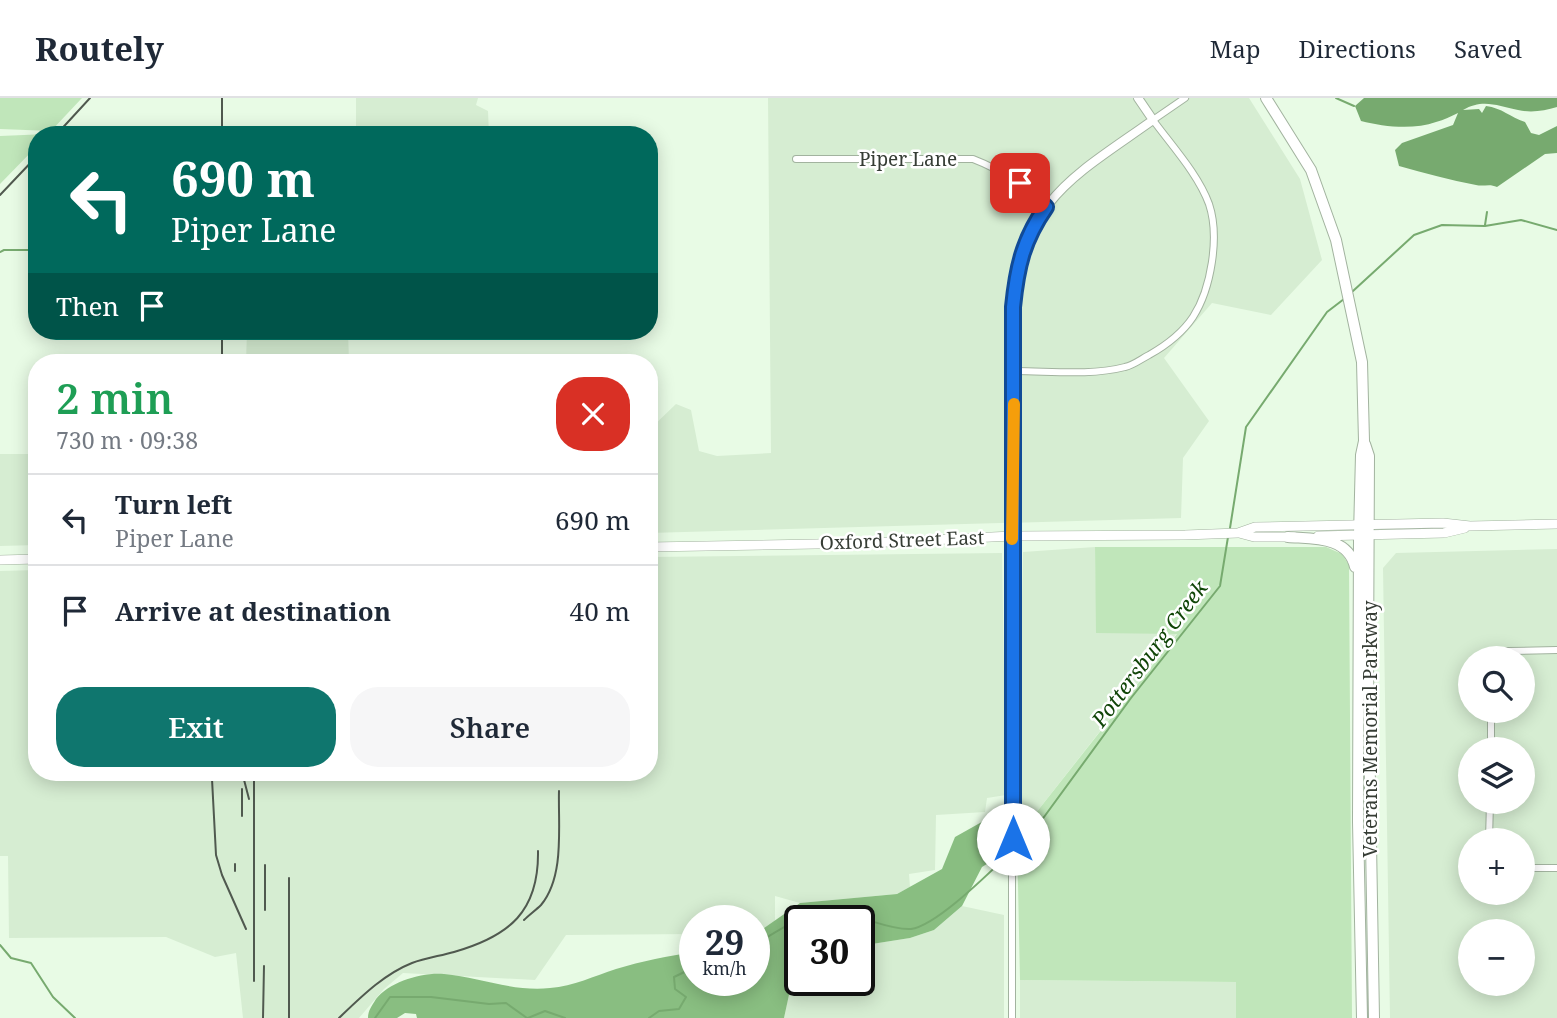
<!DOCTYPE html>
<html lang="en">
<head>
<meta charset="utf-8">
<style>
  body { margin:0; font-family:"Noto Serif",serif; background:#f6f6f7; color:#1f2937; height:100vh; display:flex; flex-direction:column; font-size:26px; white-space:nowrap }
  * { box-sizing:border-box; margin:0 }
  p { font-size:23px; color:#747a83 }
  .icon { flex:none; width:38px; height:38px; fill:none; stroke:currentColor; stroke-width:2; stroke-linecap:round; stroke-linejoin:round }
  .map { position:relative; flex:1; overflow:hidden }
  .sheet { position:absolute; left:28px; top:256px; width:630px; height:427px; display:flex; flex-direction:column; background:#fff; border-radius:28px; box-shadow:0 4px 18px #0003 }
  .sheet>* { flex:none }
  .banner { position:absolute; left:28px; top:28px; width:630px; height:214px; border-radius:28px; box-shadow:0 4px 18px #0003; background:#00695c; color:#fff; overflow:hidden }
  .tools { position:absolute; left:1458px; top:548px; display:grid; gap:14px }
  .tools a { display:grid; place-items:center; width:77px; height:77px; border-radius:50%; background:#fff; box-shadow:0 4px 18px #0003; font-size:35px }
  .speed { position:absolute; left:679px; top:807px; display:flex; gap:14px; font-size:35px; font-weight:700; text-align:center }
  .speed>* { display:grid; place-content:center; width:91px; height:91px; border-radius:50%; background:#fff; box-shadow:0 4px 18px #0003; line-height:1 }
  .speed small { font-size:18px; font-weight:400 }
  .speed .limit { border:4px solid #111; border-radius:10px; background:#fff; color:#111 }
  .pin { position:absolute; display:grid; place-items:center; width:60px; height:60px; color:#fff; margin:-30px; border-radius:14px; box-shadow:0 4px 10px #0006 }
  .me { position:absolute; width:77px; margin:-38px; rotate:0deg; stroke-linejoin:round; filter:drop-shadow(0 0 5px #0008) }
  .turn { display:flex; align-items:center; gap:24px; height:147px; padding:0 28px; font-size:32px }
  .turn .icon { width:91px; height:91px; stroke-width:2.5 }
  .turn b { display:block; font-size:49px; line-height:60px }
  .then { display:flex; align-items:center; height:66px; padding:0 28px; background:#0003; gap:14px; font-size:26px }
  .round { display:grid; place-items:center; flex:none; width:74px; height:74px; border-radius:28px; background:#f6f6f7 }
  .overview { display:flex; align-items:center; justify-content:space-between; height:119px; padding:0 28px }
  h1 { font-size:42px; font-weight:600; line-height:52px; color:#1e9e55 }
  .primary-button { display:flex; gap:14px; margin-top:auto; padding:14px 28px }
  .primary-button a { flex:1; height:80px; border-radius:28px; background:#0f766e; color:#fff; font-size:28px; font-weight:600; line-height:80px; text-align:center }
  .primary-button a+a { background:#f6f6f7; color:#1f2937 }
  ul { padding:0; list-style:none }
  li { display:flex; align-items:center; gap:21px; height:91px; padding:0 28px; border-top:2px solid #e0e1e3 }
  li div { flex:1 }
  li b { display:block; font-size:26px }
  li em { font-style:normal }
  header { display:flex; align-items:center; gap:42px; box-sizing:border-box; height:98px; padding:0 35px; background:#fff; border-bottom:2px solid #e0e1e3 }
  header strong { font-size:33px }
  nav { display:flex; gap:38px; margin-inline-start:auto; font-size:24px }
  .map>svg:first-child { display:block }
</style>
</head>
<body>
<header>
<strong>Routely</strong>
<nav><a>Map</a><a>Directions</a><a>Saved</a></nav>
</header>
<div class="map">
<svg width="1557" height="920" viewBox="0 0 1557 920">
  <rect width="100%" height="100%" fill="#e8fbe5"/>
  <path fill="#d6edd2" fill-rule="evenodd" d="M356 0H478L476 7 488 13 489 37H356Z
    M768 0H1249L1300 81 1322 162 1271 217 1212 205 1164 260 1209 323 1183 360 1181 420 649 435V332L676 306 691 312 699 353 717 358 771 355Z
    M247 233H348L349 264H246Z
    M0 356H37V447L0 448Z
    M1095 449 1097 535H1177L1017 739 1023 454Z
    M1557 451V920H1390L1383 470 1396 455ZM1470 560H1522V612H1470ZM1470 651H1522V704H1470ZM1470 742H1522V794H1470ZM1470 833H1522V886H1470Z
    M1002 455 1006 697 987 700 985 714 936 717 935 772 909 776 910 789 897 796 800 805 775 798V828L754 833V822H695V836L566 837 535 882 403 875 384 891 359 920H243L236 855 215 859 166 839 9 840 8 758H0V473L37 472V674H649V459Z
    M962 808 1004 817V920H784L792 883 800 868V882H859V848L910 840 934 832Z
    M1020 882 1236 884V920H1020Z"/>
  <path fill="#c0e6ba" d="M0 0H82L51 33 0 31Z
    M48 36 37 37V48L0 86V38Z
    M1095 449H1326L1342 456 1349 467 1352 920H1236V884L1020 882 1017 739 1177 536 1096 535Z"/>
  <path fill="#89be81" d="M996 716 1006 754 982 769 962 808 934 832 910 840 859 848V822H800V868L792 883 784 920H417L416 916 405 915 397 920H368C368 912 372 908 376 901 389 884 422 874 444 876 479 879 513 894 550 890 574 888 594 878 616 871 642 863 668 858 695 854V882H754V837L800 805 897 796 942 771 955 739Z"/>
  <path fill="#77aa6f" d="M1364 0H1557V9C1544 13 1531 15 1518 12 1498 8 1483 0 1463 12L1479 11 1482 15 1486 8C1502 10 1510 19 1525 24L1531 35 1539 37 1557 28V55L1545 56 1497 89C1489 85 1484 89 1476 87 1450 82 1424 75 1399 68L1395 52 1402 45 1453 27 1458 15C1451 18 1444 22 1436 24 1414 32 1384 29 1361 23L1355 8Z"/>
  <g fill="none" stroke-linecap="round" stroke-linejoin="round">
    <path stroke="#77aa6f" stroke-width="2" d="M1336 0 1354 8
      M1485 127 1487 114
      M0 154 4 152H37
      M1353 193 1414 137 1442 127 1485 128 1521 122 1557 132
      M1230 430 1246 329 1327 214 1344 201
      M1015 750 1044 719 1131 600 1220 488 1228 439
      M0 847 11 860 31 865 53 899 75 920
      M754 847C775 835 798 818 822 814 836 812 850 817 864 821 878 825 896 832 911 831 936 828 989 775 1008 757
      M375 920 390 899H431L489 906 506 905 527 920
      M528 920 545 913 565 920
      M649 920 659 913 679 911 686 899 675 891 674 879 695 869"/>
    <g stroke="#a2b39f" stroke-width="8">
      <path id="minor" d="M796 61H973C1004 73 1022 87 1046 109
        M1014 273C1050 273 1090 278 1125 269 1134 267 1141 261 1149 257 1165 248 1183 234 1193 219 1211 191 1220 139 1209 106 1198 76 1172 48 1153 22L1185 0
        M1494 560 1495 556 1508 553 1557 552
        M1491 651V612
        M1489 742 1490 704
        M1522 770H1557
        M1012 920V438"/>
    </g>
    <g stroke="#a2b39f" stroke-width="10">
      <path id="tertiary" d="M1012 438 1013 209C1023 101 1073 79 1153 22L1138 0"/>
    </g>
    <g stroke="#a2b39f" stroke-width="10">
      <path id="secondary" d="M1239 435 1254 439H1294
        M1318 438 1444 435 1465 430
        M649 449 869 445 1012 438 1185 437 1238 435 1255 429 1443 425 1470 428 1557 426
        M0 462 37 461"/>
    </g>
    <g stroke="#a2b39f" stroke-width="12">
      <path id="trunk" d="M1266 0 1311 72 1336 142 1362 264 1364 343 1361 357 1359 437 1358 724 1362 920
        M1365 346 1369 358 1368 569 1374 920
        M1288 439C1313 441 1348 438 1355 469"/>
    </g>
    <use href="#minor" stroke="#fff" stroke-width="6"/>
    <use href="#tertiary" stroke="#fff" stroke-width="8"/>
    <use href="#secondary" stroke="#fff" stroke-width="9"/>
    <use href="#trunk" stroke="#fff" stroke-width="10"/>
    <path stroke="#50594f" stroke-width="2" d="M56 37 90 0
      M222 37V0
      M0 97 37 58
      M222 264V233
      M242 674 249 701
      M212 681 216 757 222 777 246 831
      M242 691V718
      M235 766V773
      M289 780V920
      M265 812V767
      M524 822C529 817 536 812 541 807 565 778 558 728 559 693
      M254 883V674
      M263 920 264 868
      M339 920C361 899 384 876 412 865 425 860 440 858 454 854 510 838 539 813 538 753"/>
  </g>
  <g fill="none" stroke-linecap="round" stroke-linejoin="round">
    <g stroke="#114b97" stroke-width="18">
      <path id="route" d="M1013 741V209C1017 169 1023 142 1046 109L1020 85"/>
    </g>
    <use href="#route" stroke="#1a73e8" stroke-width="12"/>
    <path stroke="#f59e0b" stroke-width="12" d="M1012 441 1014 306"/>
  </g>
  <g text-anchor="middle" stroke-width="5" stroke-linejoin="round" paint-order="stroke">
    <g font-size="19" fill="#363d35" stroke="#fff">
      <text x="908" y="68">Piper Lane</text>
      <text transform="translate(902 442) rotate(-2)" y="7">Oxford Street East</text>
      <text transform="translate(1370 631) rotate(-90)" y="7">Veterans Memorial Parkway</text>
    </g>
    <g font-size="21" font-style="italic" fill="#104507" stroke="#fff">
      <text transform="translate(1150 556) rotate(-53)" y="7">Pottersburg Creek</text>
    </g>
  </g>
</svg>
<div class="tools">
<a><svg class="icon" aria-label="search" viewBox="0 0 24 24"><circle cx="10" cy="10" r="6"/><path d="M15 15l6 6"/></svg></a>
<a><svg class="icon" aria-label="layers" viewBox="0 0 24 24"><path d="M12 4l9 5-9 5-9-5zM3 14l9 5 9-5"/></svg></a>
<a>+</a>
<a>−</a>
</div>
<div class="speed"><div>29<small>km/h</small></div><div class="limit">30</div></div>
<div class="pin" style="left:1020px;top:85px;background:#d93025"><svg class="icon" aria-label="arrive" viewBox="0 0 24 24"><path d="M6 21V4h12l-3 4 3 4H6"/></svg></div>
<svg class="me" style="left:1013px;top:741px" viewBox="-20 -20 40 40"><circle r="19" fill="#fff"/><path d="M0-13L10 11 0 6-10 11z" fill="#1a73e8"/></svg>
<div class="banner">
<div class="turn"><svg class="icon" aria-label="left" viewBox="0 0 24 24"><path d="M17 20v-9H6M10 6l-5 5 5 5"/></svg><div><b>690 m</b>Piper Lane</div></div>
<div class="then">Then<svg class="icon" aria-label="arrive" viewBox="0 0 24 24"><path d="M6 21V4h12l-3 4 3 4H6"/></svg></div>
</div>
<section class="sheet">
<div class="overview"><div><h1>2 min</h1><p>730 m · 09:38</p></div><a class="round" style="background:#d93025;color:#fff"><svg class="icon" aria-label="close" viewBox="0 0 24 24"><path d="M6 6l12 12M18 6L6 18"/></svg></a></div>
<ul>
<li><svg class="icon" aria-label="left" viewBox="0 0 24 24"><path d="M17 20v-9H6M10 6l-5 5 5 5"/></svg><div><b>Turn left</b><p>Piper Lane</p></div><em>690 m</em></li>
<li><svg class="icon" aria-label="arrive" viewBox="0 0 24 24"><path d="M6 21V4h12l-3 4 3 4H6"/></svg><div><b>Arrive at destination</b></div><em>40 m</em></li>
</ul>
<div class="primary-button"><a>Exit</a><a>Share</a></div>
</section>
</div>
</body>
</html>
